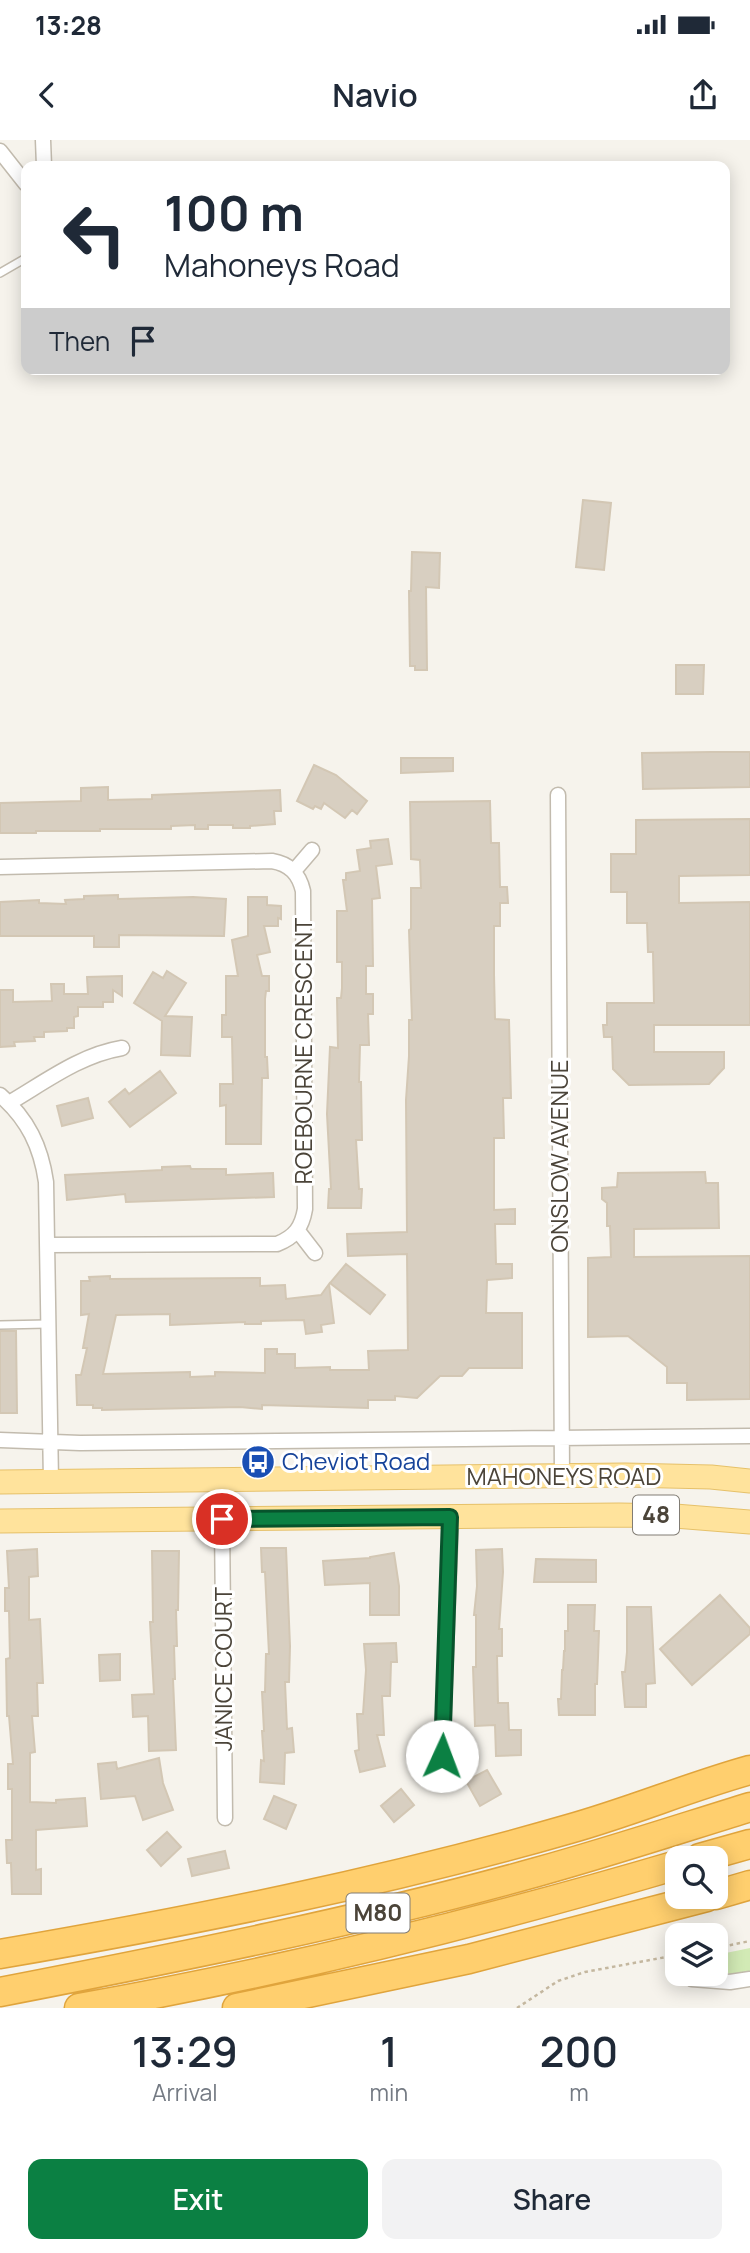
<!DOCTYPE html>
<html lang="en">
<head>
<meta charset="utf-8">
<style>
  body { margin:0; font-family:Manrope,sans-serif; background:#f2f2f3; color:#1f2937; height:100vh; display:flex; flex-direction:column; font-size:26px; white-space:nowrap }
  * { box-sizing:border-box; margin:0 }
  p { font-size:23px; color:#747a83 }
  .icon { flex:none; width:38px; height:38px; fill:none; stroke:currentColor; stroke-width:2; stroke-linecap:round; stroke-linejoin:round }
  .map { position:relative; height:1868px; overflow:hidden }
  .panel { display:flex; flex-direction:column; background:#fff; flex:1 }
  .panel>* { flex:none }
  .guide { position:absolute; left:21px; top:21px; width:709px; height:214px; border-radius:14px; box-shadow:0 4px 18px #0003; background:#fff; color:#1f2937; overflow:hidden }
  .buttons { position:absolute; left:665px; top:1706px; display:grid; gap:14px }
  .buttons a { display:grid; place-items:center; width:63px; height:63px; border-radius:14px; background:#fff; box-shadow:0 4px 18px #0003; font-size:35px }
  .pin { position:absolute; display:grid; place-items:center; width:60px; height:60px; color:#fff; margin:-30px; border:4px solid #fff; border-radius:50%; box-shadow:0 2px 7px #0007 }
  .me { position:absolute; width:77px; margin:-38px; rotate:2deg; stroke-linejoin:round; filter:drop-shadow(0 0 5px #0008) }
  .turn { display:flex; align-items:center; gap:24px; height:147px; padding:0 28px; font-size:32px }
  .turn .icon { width:91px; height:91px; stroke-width:2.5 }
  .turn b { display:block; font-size:49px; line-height:60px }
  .then { display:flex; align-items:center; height:66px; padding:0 28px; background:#0003; gap:14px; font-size:26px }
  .eta { display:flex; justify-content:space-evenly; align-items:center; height:119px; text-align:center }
  .eta b { font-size:42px; font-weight:600; line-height:49px }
  .primary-button { display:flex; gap:14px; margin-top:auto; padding:14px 28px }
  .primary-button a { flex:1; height:80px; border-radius:14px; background:#0b8043; color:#fff; font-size:28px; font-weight:600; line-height:80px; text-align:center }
  .primary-button a+a { background:#f2f2f3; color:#1f2937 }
  .status { display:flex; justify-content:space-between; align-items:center; height:49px; padding:0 35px; background:#fff; direction:ltr }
  .status svg { height:19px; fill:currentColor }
  header { display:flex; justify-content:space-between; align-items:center; height:91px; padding:0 28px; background:#fff; font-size:32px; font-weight:600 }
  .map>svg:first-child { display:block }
</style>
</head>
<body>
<div class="status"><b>13:28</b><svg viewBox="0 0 49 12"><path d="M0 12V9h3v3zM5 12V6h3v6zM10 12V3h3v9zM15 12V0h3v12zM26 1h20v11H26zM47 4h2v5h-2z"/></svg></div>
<header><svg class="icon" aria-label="back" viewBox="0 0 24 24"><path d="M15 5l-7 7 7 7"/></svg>Navio<svg class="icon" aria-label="share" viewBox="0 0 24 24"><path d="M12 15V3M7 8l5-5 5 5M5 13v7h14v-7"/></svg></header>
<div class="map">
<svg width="750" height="1868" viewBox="0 0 750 1868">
  <rect width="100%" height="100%" fill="#f6f3ec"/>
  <path fill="#d2eab5" d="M750 1808V1832L732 1835 716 1827V1815Z"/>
  <path fill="#d8cfc1" stroke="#d3c7b4" stroke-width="2" d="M583 360 611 363 604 430 576 427Z
    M412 412 440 413 439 448 426 447 427 530H415V526H410L409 451H411Z
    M676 525H704L703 554H676Z
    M711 612H750V647L643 649 642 613Z
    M401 618H453V631L401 633Z
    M314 625 336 635 367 661 357 674 352 670 345 678 324 663 321 669 315 666 313 669 297 661Z
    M108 647V660L152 659V655L280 650 281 671H274L275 684 250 686V688H233V685H208V689H195V685L171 686V689H100V691H36V693H0V663L81 661V648Z
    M490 661 491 703H499L500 747H507L508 763H500V786H494V834L495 879 509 880 511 958H503L504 998H494V1070L515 1069V1084H495L496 1124H512V1138L487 1140 486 1173H522V1228H469L462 1236H440L417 1258 395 1256V1260H368V1268L262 1265V1269L240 1267 102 1270V1268H93V1265H77L76 1235H81L87 1208H83L89 1174 81 1175V1141H90L89 1137 110 1136V1139L260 1138V1146L285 1145 286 1159 321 1155 329 1144 334 1183 321 1185 322 1192 306 1194 304 1180 261 1181V1184H245V1182L170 1185V1174L116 1175 103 1234 190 1232V1237L215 1236V1232L265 1233V1209H277V1214H295V1228L330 1227V1230H369L368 1211 408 1210 407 1114 348 1116 347 1094 407 1092 406 960 409 916V880H412L409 790 411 789V748H421L420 720 411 719 410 662Z
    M750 679V735L679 736V763L750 762V885H654V912H724V928L709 944 629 945 613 929 612 897H604L603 885H607V863H654L653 812H648L647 783H627V752H611V714H636V680Z
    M388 699 392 724 376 726 380 758 372 759 373 826H366V854H373V874H368L369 905H360L359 942H361L362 1000H356L359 1049H362L361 1068H328L329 1049H331L327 974 330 907 338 908 337 858H341L342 848V822H337V771H347L343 740H346V733L360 731 357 710 371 708 370 701Z
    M118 755V759L193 757 226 759 224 796 119 795V807H94V796H0V762L39 760V763L66 764 65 760 84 759V756Z
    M248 757H267V765L281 766V779L278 778V786H264L270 812 257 815 262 836H269V851H266L265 859V917H267L268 938H262L261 1004H226V965L220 966V944H233L232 897H222V875H226V836H238L232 800 248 796Z
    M167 831 186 843 165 876 192 877 190 916 161 915 162 881 134 863 153 832 163 838Z
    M122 836V856L113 850V862H103V867H78V876L74 877V888H67V891L44 892V897H34L35 901 14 902 15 906 0 907V850H13V862L52 861 51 844H64V854H88L87 837Z
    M160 931 176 953 130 987 109 962 125 949 129 954Z
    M88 958 93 978 62 986 57 966Z
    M190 1026 191 1029H226V1035L273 1033 274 1057 126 1062 125 1054 67 1060 65 1035 162 1030V1027Z
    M705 1032 706 1043H718L719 1088 634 1089V1117L750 1116V1259L687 1260V1243H667V1227L628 1196 588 1197V1118L611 1117 610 1086H607V1063L602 1059V1048L617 1047 618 1033Z
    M346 1124 385 1155 370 1174 330 1143Z
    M0 1191H16L17 1273H0Z
    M261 1408H286L290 1506 289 1542H285L287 1589 292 1588 294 1612 285 1613 284 1644 260 1642 261 1620 264 1621 262 1591H264L262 1552H265L266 1514H269L265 1432H262Z
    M37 1409 38 1436 29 1437V1480L40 1479 43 1543H37L38 1576H32L35 1612 30 1613V1662L56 1663V1660L85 1658 87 1686 36 1690V1730L41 1729V1754H12L11 1723H7L6 1700H12V1649H8V1624H13L9 1576H7L6 1519 10 1518 9 1471H5V1448H9L7 1411Z
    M502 1409 503 1432 499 1489H502V1516H497L498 1563H508L509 1590H521V1615L496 1616 495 1585 475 1586 473 1527H476V1475H474L477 1446 476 1410Z
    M152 1411H179L178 1470H176L177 1506H174L175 1539H173L176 1610 149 1611 148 1576 133 1577 132 1555 154 1554 150 1482H153Z
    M394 1413 399 1446V1475H370V1443L325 1445 323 1421 370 1418V1417Z
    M536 1419 596 1420V1442H534Z
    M720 1455 750 1488V1494L692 1545 660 1509Z
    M568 1465H595L594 1491H599L597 1544H595V1575H559L558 1559H561L562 1530H563L564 1511H565V1491H568Z
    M627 1467H651L655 1543 646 1544V1567H625L622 1532H625L627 1512Z
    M396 1503 397 1522H391L390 1556H382L384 1595H377L385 1626 360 1632 355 1611 359 1610 357 1574H363L366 1530 364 1504Z
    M120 1514V1540L100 1541 99 1515Z
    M159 1618 163 1643 173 1670 143 1680 135 1656 101 1659 98 1624 116 1622 117 1629Z
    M487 1630 501 1654 480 1666 466 1641Z
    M401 1649 414 1665 394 1682 381 1666Z
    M274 1656 296 1665 286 1689 264 1679Z
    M167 1692 181 1707 161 1726 147 1710Z
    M225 1711 229 1728 192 1736 188 1719Z"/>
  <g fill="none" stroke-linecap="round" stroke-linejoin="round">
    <g stroke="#c2bbae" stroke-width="10">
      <path id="service" d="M0 133 26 118
        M0 1185 47 1184"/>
    </g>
    <g stroke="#c2bbae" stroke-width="17">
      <path id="minor" d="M43 0 44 26
        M0 11 26 44
        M558 655 562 1336
        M0 727 272 721C290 724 299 734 303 751L305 1069C302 1087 295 1097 277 1104L47 1105
        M294 731 312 710
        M0 955C28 979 41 1007 46 1042L51 1342
        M9 963C45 942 80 915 122 908
        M298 1091 315 1113
        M0 1300 80 1303 750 1296
        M222 1379 225 1678
        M442 1616 451 1377
        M692 1839 730 1842 750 1839"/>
    </g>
    <g stroke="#e6c16a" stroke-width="25">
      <path id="primary" d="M0 1342 625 1335 711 1337 750 1341
        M0 1381 619 1375 675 1376 750 1382"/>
    </g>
    <g stroke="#e0a43c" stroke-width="31">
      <path id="motorway" d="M700 1718 750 1704
        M716 1755 750 1745
        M0 1814C192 1781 382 1743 569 1689 630 1672 689 1647 750 1630
        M0 1852C180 1817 361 1781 537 1732 609 1712 679 1689 750 1667
        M79 1868C281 1832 480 1783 677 1725
        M237 1868 469 1819 707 1757"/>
    </g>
    <path stroke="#c4b79f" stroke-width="2.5" stroke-dasharray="3.5 3.5" stroke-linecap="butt" d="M716 1808 750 1801
      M517 1868 558 1841 585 1832 677 1815"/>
    <use href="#service" stroke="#fff" stroke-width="7"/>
    <use href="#minor" stroke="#fff" stroke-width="14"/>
    <use href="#primary" stroke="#ffe39c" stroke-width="23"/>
    <use href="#motorway" stroke="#ffcf6e" stroke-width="28"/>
  </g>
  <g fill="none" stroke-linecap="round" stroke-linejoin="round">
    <g stroke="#07532c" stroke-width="18">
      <path id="route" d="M222 1379 450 1377 442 1616"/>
    </g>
    <use href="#route" stroke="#0b8043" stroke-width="12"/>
  </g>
  <defs>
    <g id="bus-disc" transform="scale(1.75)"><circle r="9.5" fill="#1a4fb4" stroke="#fff"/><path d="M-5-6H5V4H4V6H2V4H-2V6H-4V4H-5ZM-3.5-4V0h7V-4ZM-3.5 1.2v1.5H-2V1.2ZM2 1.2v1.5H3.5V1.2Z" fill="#fff"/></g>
  </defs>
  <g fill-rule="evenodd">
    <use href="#bus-disc" x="258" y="1322"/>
  </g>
  <g text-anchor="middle" stroke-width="6" stroke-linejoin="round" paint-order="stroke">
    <g fill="#fff" stroke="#817c74" stroke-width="2">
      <rect x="633" y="1355.5" width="46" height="39" rx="5"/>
      <rect x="346.5" y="1753.5" width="63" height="39" rx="5"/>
    </g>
    <g font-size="23" font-weight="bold" fill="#4b4439">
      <text x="656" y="1383">48</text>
      <text x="378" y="1781">M80</text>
    </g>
    <g font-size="24" fill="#4b4439" stroke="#fff">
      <text transform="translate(304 911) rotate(-90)" y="8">ROEBOURNE CRESCENT</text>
      <text transform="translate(560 1016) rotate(-90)" y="8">ONSLOW AVENUE</text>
      <text x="564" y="1345">MAHONEYS ROAD</text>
      <text transform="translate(224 1529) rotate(-90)" y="8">JANICE COURT</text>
    </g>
    <g font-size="24" fill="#164399" stroke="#fff" text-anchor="start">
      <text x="282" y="1330">Cheviot Road</text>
    </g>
  </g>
</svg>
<div class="buttons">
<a><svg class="icon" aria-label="search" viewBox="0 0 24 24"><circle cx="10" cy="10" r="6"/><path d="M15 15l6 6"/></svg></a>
<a><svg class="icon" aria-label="layers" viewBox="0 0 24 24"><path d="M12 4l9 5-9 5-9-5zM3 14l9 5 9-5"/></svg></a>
</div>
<div class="pin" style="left:222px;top:1379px;background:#d93025"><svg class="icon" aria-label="arrive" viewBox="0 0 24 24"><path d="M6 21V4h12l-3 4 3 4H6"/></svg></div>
<svg class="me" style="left:442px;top:1616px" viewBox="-20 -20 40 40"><circle r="19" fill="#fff"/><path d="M0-13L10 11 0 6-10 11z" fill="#0b8043"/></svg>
<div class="guide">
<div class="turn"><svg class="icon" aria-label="left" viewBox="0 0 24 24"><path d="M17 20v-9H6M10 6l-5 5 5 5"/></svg><div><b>100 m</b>Mahoneys Road</div></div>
<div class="then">Then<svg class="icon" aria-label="arrive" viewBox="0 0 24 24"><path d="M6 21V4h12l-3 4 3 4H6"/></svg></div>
</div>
</div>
<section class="panel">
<div class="eta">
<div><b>13:29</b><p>Arrival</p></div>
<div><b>1</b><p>min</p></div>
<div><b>200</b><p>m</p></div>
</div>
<div class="primary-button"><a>Exit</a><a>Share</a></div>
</section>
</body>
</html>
